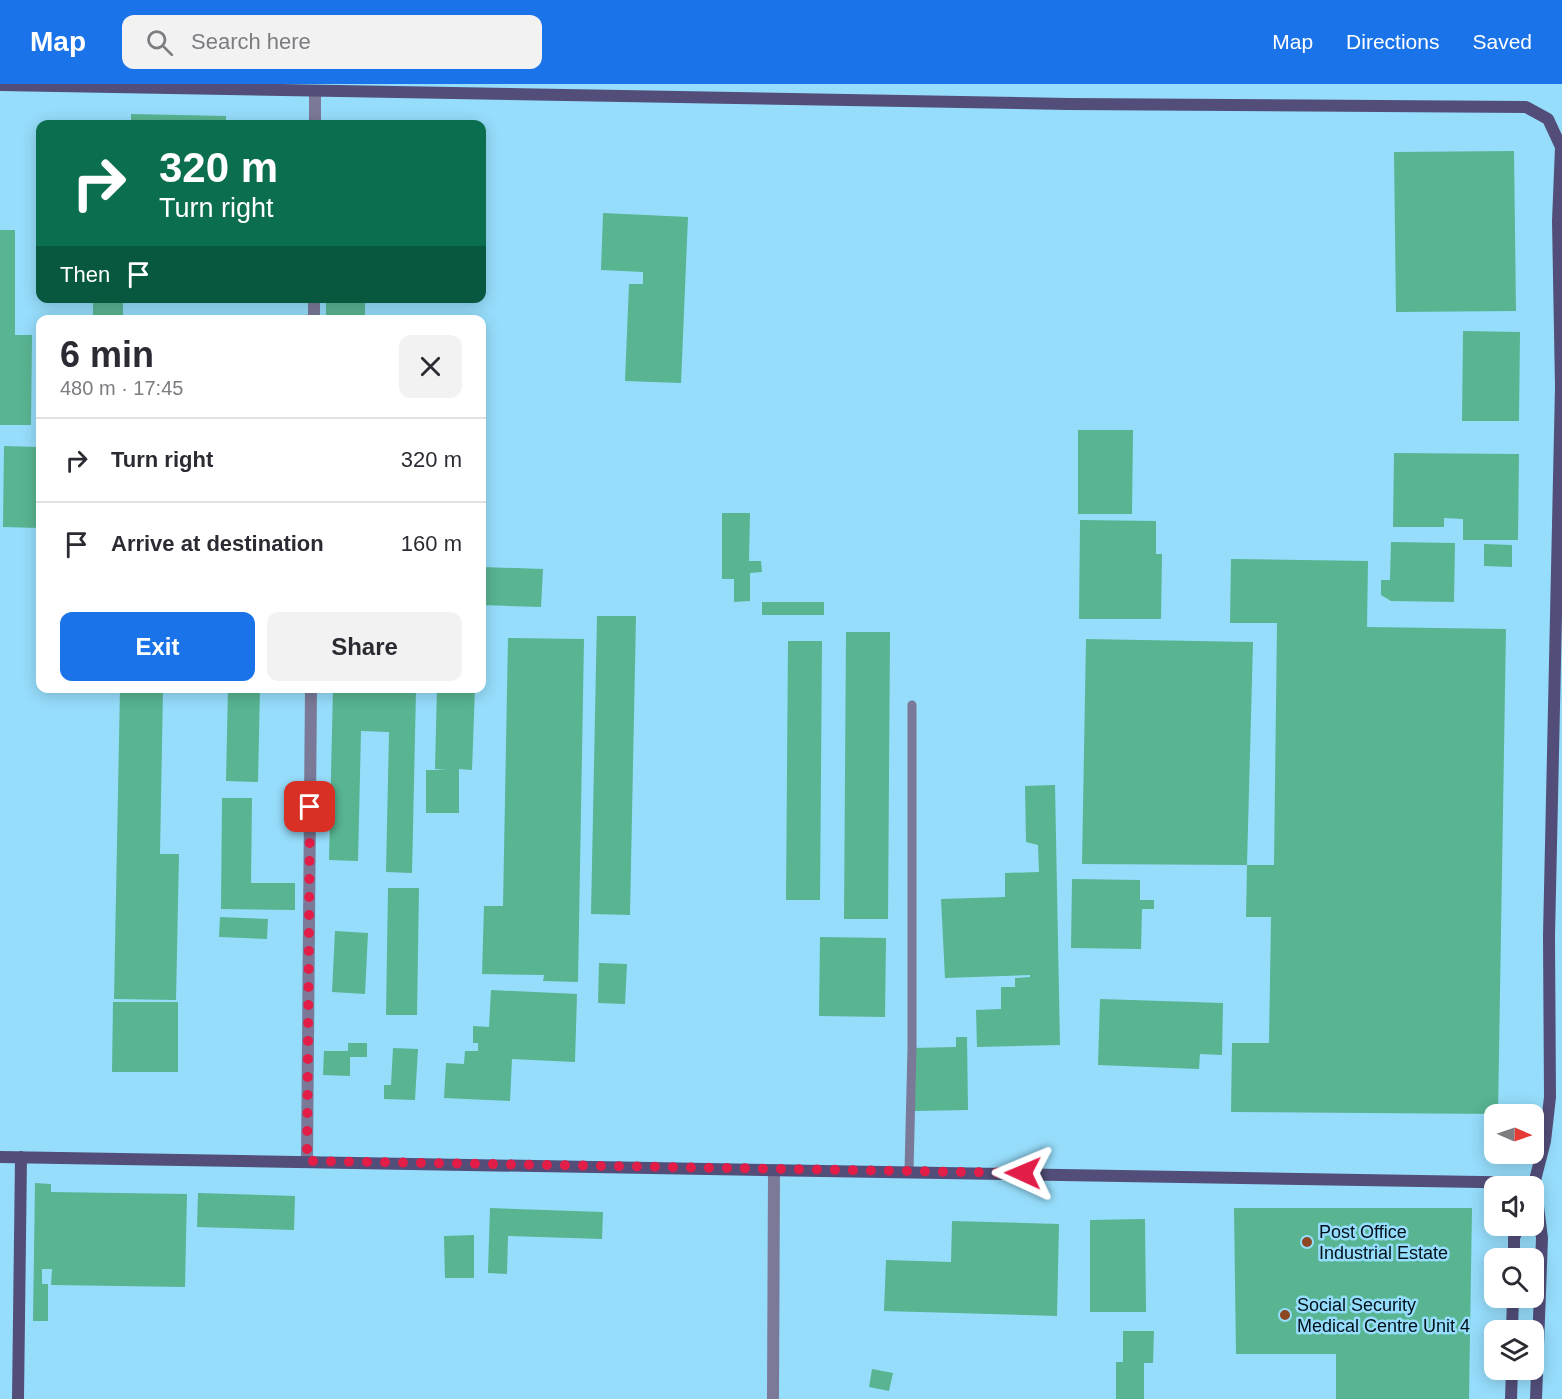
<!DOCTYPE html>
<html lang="en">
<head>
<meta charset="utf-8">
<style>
  body { margin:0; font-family:Helvetica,sans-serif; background:#f2f2f3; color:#2b2b33; height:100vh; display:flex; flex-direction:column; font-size:22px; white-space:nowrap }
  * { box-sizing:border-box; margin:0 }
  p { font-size:20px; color:#7c7c81 }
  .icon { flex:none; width:33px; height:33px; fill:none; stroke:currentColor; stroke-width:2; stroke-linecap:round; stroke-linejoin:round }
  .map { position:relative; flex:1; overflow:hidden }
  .details { position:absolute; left:36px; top:231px; width:450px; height:378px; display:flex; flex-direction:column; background:#fff; border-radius:12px; box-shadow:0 3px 15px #0003 }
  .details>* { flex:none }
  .banner { position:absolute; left:36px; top:36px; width:450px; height:183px; border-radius:12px; box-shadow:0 3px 15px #0003; background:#0b6e4f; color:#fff; overflow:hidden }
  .needle { width:39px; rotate:92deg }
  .tools { position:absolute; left:1484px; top:1020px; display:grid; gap:12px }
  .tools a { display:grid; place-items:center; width:60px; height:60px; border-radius:12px; background:#fff; box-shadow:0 3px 15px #0003; font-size:30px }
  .pin { position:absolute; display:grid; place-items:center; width:51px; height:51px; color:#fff; margin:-26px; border-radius:12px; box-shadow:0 3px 9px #0006 }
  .me { position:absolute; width:66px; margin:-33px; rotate:271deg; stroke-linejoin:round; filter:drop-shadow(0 0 4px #0008) }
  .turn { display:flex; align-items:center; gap:21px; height:126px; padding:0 24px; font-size:27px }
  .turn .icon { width:78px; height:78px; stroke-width:2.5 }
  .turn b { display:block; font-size:42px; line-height:51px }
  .then { display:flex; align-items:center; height:57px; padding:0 24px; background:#0003; gap:12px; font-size:22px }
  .round { display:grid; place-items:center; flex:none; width:63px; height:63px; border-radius:12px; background:#f2f2f3 }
  .overview { display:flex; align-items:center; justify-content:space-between; height:102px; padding:0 24px }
  h1 { font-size:36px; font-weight:800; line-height:45px }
  .cta { display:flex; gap:12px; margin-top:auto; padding:12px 24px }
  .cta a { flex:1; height:69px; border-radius:12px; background:#1a73e8; color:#fff; font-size:24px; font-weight:800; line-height:69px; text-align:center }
  .cta a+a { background:#f2f2f3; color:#2b2b33 }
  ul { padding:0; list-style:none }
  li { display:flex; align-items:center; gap:18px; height:84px; padding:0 24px; border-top:2px solid #e1e1e2 }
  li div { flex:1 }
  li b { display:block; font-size:22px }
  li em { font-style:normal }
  header { display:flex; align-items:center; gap:36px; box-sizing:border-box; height:84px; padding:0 30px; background:#1a73e8; color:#fff }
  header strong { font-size:28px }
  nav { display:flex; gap:33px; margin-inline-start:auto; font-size:21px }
  .search { width:420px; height:54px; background:#f2f2f3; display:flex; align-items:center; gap:15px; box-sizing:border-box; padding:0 21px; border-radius:12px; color:#7c7c81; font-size:22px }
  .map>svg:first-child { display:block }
</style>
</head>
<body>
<header>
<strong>Map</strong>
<div class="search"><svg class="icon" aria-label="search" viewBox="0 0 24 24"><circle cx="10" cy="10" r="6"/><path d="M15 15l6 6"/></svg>Search here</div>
<nav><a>Map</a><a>Directions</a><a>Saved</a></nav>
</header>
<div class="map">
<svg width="1562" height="1315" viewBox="0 0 1562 1315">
  <rect width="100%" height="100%" fill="#96ddfb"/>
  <path fill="#58b491" d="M131 30 226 32V40H131Z
    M1514 67 1516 227 1396 228 1394 68Z
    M603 129 688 133 681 299 625 297 629 200H643V188L601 186Z
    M0 146H15V251H32L31 341H0Z
    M93 214H123V236H93Z
    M326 214H365V236H326Z
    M1463 247 1520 248 1519 337H1462Z
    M1078 346H1133L1132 430H1078Z
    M4 362 37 363 36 411H40V444L3 443Z
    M1394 369 1519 370 1518 456H1463V435L1444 434V443H1393Z
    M722 429H750L749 477H761L762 488 750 489V517L734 518V495H722Z
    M1080 436 1156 437V470H1162L1161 535H1079Z
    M1391 458 1455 459 1454 518 1391 517 1381 511V496H1390Z
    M1484 460 1512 461V483L1484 482Z
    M1231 475 1368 477 1367 543 1506 545 1498 1030 1231 1028 1232 959H1269L1271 833H1246L1247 781H1274L1277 539H1230Z
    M482 483 543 485 541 523 482 521Z
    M762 518H824V531H762Z
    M597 532H636L630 831 591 830Z
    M482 534H486L483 590H482Z
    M846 548H890L888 835H844Z
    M508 554 584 555 578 898 543 897 544 891 482 890 484 822H503Z
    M1086 555 1253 558 1247 781 1082 780Z
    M788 557H822L820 816H786Z
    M120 604H163L160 770H179L176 916 114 915Z
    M228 604H260L258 698 226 697Z
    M437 604H475L472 686 459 685V729H426V686H448L435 685Z
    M333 605 416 607 412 789 386 788 389 648 361 647 358 777 329 776Z
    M1055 701 1060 961 977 963 976 926 1001 925V903H1015V894L1030 893V891L945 894 941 815 1005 813V789L1039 788 1038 761 1026 758 1025 702Z
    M222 714H252L251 799H295V826L221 825Z
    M1072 795 1140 796V816H1154V825H1142L1141 865 1071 864Z
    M388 804H419L417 931H386Z
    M220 833 268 835 267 855 219 853Z
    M335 847 368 849 365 910 332 908Z
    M820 853 886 854 885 933 819 932Z
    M599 879 627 880 625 920 598 919Z
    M491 906 577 910 575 978 512 975 510 1017 444 1014 446 979 464 980 465 967H478V959H473V942L489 943Z
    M1100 915 1223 919 1222 971 1200 970 1199 985 1098 981Z
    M113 918H178V988H112Z
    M956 953H967L968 1026 914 1027 912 964 956 963Z
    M348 959H367V973H350V992L323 991 324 967H348Z
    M393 964 418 965 415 1016 384 1015V1001H391Z
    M35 1099 51 1100V1108L187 1110 185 1203 51 1201 52 1185H42V1200H48V1237H33Z
    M198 1109 295 1112 294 1146 197 1143Z
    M490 1124 603 1128 602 1155 508 1152 507 1190 488 1189Z
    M1234 1124H1472L1469 1315H1336V1270H1236Z
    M1145 1135 1146 1228H1090V1136Z
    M952 1137 1059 1140 1057 1232 884 1227 886 1176 951 1178Z
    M474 1151V1194H445L444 1152Z
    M1123 1247H1154L1153 1279H1144V1315H1116V1278H1123Z
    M872 1285 893 1289 889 1307 869 1303Z"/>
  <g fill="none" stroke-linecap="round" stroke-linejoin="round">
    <path stroke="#7a7997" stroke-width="9" d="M909 1087 912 964V621"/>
    <path stroke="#7a7997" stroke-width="12" d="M315 40V7
      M314 236V214
      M307 1077 311 604
      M773 1315 774 1086"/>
    <path stroke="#524e79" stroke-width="12" d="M0 1 1068 20 1526 23 1548 35 1561 63 1558 137 1561 303 1549 852 1550 1013 1545 1057 1533 1104
      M0 1073 1535 1099
      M1535 1099 1542 1154 1536 1315
      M1514 1174V1154L1519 1142
      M1512 1246 1513 1214
      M18 1315 21 1073
      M1511 1315 1512 1286"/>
  </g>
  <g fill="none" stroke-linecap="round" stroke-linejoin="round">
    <path stroke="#e11d48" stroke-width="10" stroke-dasharray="0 18" d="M310 723 307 1077 1023 1089"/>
  </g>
  <g fill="#8d4721" stroke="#96ddfb" stroke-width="2">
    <circle cx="1307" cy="1158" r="6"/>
    <circle cx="1285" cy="1231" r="6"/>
  </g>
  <g text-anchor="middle" stroke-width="5" stroke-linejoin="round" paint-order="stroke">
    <g font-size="18" fill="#011119" stroke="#96ddfb" text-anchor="start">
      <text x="1319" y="1154">Post Office<tspan x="1319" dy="21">Industrial Estate</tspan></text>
      <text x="1297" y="1227">Social Security<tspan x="1297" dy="21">Medical Centre Unit 4</tspan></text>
    </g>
  </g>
</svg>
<div class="tools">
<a><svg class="needle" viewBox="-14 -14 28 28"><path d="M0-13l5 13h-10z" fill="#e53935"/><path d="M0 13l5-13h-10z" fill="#7c7c81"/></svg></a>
<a><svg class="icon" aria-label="sound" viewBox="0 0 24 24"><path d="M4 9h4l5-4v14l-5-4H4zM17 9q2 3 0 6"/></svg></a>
<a><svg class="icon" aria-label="search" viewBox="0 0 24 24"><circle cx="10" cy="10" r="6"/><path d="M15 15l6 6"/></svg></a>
<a><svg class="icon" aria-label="layers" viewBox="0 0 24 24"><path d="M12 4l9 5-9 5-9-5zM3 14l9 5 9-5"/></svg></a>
</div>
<div class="pin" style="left:310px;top:723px;background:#d93025"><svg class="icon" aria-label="arrive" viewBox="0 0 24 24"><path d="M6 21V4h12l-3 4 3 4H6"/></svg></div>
<svg class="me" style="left:1023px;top:1089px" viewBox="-20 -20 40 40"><path d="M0-17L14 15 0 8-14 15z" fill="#e11d48" stroke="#fff" stroke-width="4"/></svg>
<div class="banner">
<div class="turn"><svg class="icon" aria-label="right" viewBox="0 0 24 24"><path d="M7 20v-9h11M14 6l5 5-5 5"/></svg><div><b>320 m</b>Turn right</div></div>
<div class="then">Then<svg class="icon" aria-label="arrive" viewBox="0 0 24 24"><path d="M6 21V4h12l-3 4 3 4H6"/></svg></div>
</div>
<section class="details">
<div class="overview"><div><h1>6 min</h1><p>480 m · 17:45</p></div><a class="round"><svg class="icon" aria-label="close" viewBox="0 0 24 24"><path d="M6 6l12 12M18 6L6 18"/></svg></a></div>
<ul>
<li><svg class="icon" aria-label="right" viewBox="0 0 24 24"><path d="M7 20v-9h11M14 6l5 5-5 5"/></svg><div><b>Turn right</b></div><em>320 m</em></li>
<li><svg class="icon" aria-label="arrive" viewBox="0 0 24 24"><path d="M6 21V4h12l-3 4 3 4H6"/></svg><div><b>Arrive at destination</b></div><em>160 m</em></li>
</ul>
<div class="cta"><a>Exit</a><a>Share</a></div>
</section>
</div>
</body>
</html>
